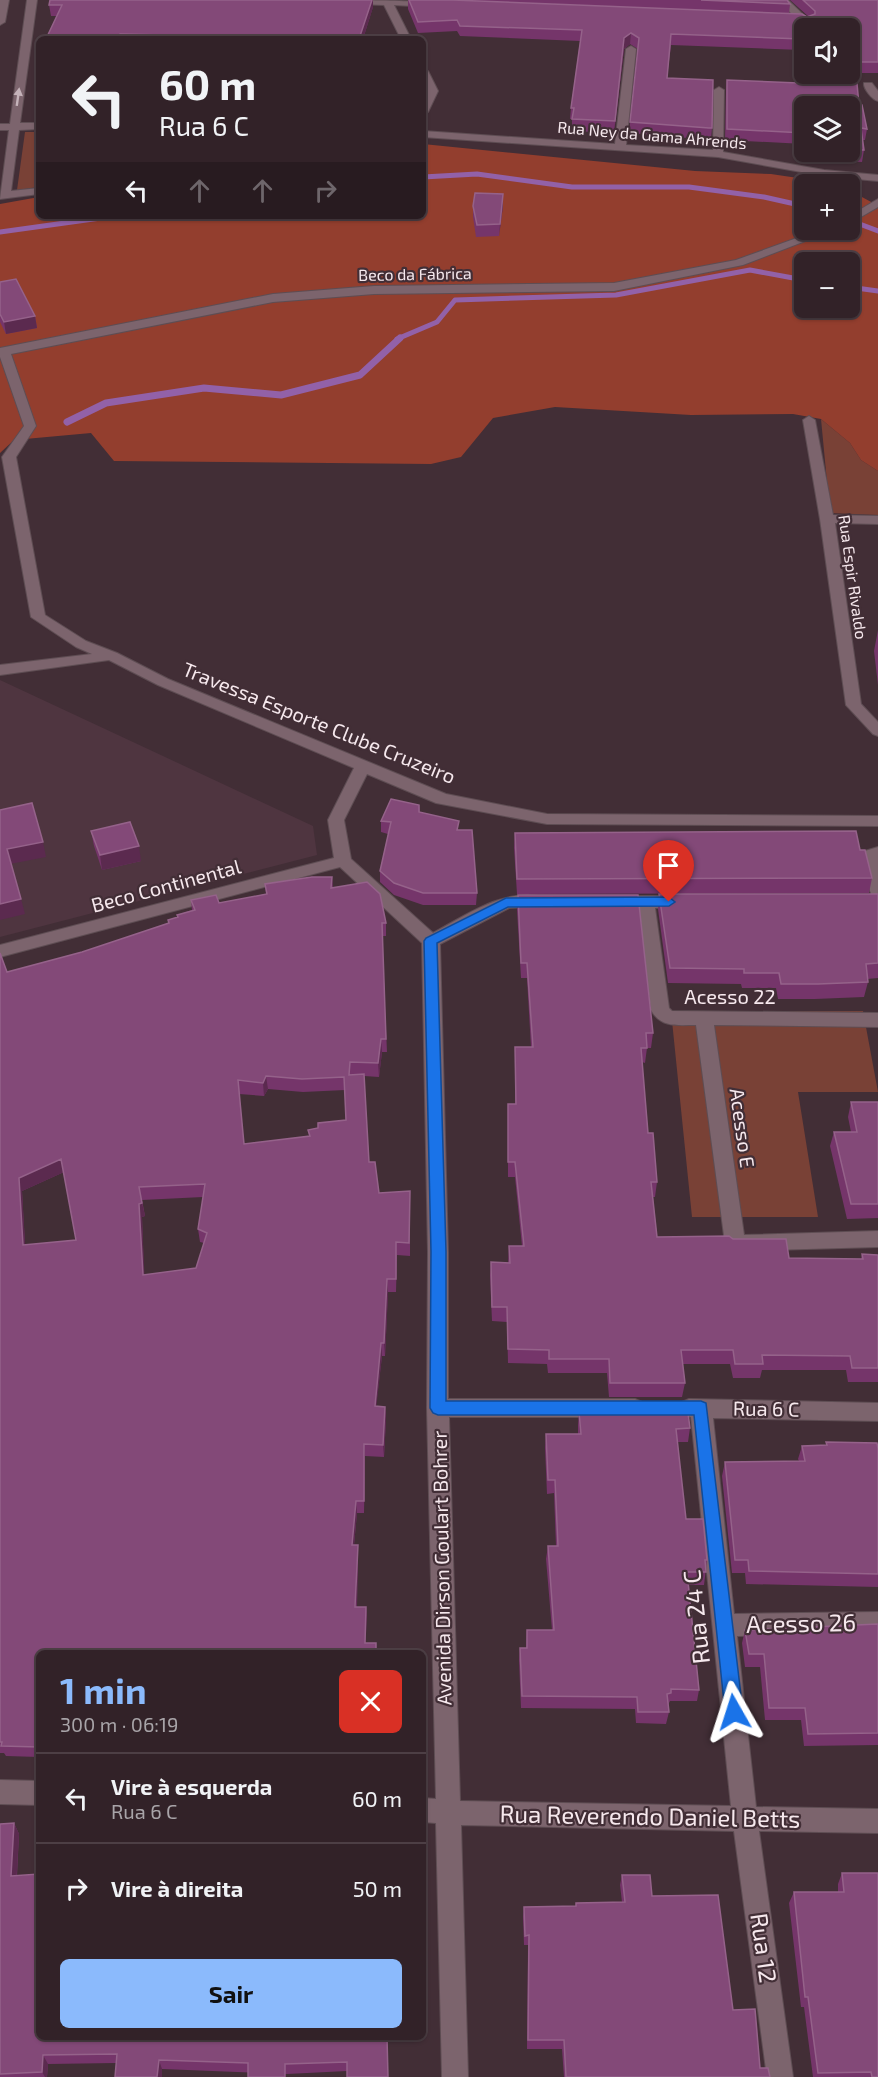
<!DOCTYPE html>
<html lang="pt">
<head>
<meta charset="utf-8">
<style>
  body { margin:0; font-family:"Exo 2",sans-serif; background:#3a2a30; color:#f1f3f6; height:100vh; display:flex; flex-direction:column; font-size:22px; white-space:nowrap }
  * { box-sizing:border-box; margin:0 }
  p { font-size:20px; color:#a8a4a8 }
  .icon { flex:none; width:33px; height:33px; fill:none; stroke:currentColor; stroke-width:2; stroke-linecap:round; stroke-linejoin:round }
  .map { position:relative; flex:1; overflow:hidden }
  .drawer { position:absolute; left:36px; top:1650px; width:390px; height:390px; display:flex; flex-direction:column; background:#322228; border-radius:9px; box-shadow:0 2px 4px #0004,0 0 0 2px #4d3f45 }
  .drawer>* { flex:none }
  .guide { position:absolute; left:36px; top:36px; width:390px; height:183px; border-radius:9px; box-shadow:0 2px 4px #0004,0 0 0 2px #4d3f45; background:#322228; color:#f1f3f6; overflow:hidden }
  .controls { position:absolute; left:794px; top:18px; display:grid; gap:12px }
  .controls a { display:grid; place-items:center; width:66px; height:66px; border-radius:9px; background:#322228; box-shadow:0 2px 4px #0004,0 0 0 2px #4d3f45; font-size:30px }
  .pin { position:absolute; display:grid; place-items:center; width:51px; height:51px; color:#fff; margin:-62px -26px; border-radius:50% 50% 50% 0; rotate:-45deg; box-shadow:0 0 6px #0007 }
  .pin .icon { rotate:45deg }
  .me { position:absolute; width:66px; margin:-33px; rotate:354deg; stroke-linejoin:round; filter:drop-shadow(0 0 4px #0008) }
  .turn { display:flex; align-items:center; gap:21px; height:126px; padding:0 24px; font-size:27px }
  .turn .icon { width:78px; height:78px; stroke-width:2.5 }
  .turn b { display:block; font-size:42px; line-height:51px }
  .lanes { display:flex; align-items:center; height:57px; padding:0 24px; background:#0003; justify-content:center; gap:30px; direction:ltr }
  .lanes .off { opacity:.35 }
  .round { display:grid; place-items:center; flex:none; width:63px; height:63px; border-radius:9px; background:#3a2a30 }
  .head { display:flex; align-items:center; justify-content:space-between; height:102px; padding:0 24px }
  h1 { font-size:36px; font-weight:700; line-height:45px; color:#8bbafc }
  .primary-button { display:flex; gap:12px; margin-top:auto; padding:12px 24px }
  .primary-button a { flex:1; height:69px; border-radius:9px; background:#8bbafc; color:#111; font-size:24px; font-weight:700; line-height:69px; text-align:center }
  ul { padding:0; list-style:none }
  li { display:flex; align-items:center; gap:18px; height:90px; padding:0 24px; border-top:2px solid #4d3f45 }
  li div { flex:1 }
  li b { display:block; font-size:22px }
  li em { font-style:normal }
  .map>svg:first-child { display:block }
</style>
</head>
<body>
<div class="map">
<svg width="878" height="2077" viewBox="0 0 878 2077">
  <rect width="100%" height="100%" fill="#422e36"/>
  <path fill="#4f3540" d="M0 680 313 826 317 855 0 937Z"/>
  <path fill="#794136" d="M25 132H39V187L17 190Z
    M821 419 850 443 861 460 878 471V515L830 513Z
    M671 1011H863L878 1092H798L818 1217H692Z"/>
  <path fill="#933e2e" fill-rule="evenodd" d="M423 144 695 171 771 174 838 184H804V230H849V190L873 203 878 201V471L861 460 850 443 821 419 793 414 691 415 555 407 493 418 461 457 431 464 114 461 91 433 14 440 0 453V204L39 197V216H423ZM804 262H849V308H804Z"/>
  <g fill="none" stroke-linecap="round" stroke-linejoin="round">
    <path stroke="#9261a8" stroke-width="5" d="M423 177 477 174 572 187H689L764 197 804 206
      M849 220 878 231
      M0 232 115 216
      M849 287 878 291
      M397 339 437 322 455 300 616 295 750 270 804 280"/>
    <path stroke="#9261a8" stroke-width="7" d="M67 422 106 403 204 388 281 395 360 375 400 338"/>
    <g stroke="#5e4d53" stroke-width="2">
      <path id="minor" d="M0 0H9L5 22 0 25Z
        M27 0H37L20 123H39V129L19 130 11 191 39 188V194L0 199 9 130H0V124H10Z
        M320 0C340 0 424 0 436 4L431 7 394 5 411 39H401L384 5 325 3Z
        M777 0H788L817 28H807Z
        M631 46 636 49 626 145 713 150 714 90 719 87 724 90 723 152 824 170 878 175V181L824 176 718 157 423 137V131L615 144 626 49Z
        M423 68 428 71 438 91 428 112 423 115V101L428 91 423 81Z
        M864 83H872L878 91V101C872 100 863 88 864 83Z
        M878 199V207L849 224V216Z
        M819 230H834L743 265 614 291 374 294 273 302 11 354 36 426 16 457 45 615 86 641 117 653 168 679 446 794 547 814 878 816V826L547 824 436 803 367 774 344 820 351 859 433 933C468 914 506 886 548 898L550 902 548 906 509 908 440 944 448 1252V1399H635L642 1402 646 1408 642 1414 635 1417H449L460 1801 731 1806 691 1417 682 1414 678 1408 682 1402 689 1399 878 1403V1421L713 1418 734 1614 878 1612V1634L737 1636 756 1807 878 1809V1833L759 1831 793 2077H767L734 1831 461 1825 468 2077H442L436 1823 423 1822V1798L436 1799 427 1408 428 1252 422 943 340 867 0 957V945L334 858 328 820 354 768 158 685 109 660 0 675V665L92 654 76 647 31 617 2 457 24 426 0 357V348L273 294 374 286 614 283 736 260Z
        M809 416 815 420 833 515 878 516V524L835 523 861 704 878 722V736L873 734 846 705 820 519 803 420Z
        M878 847V897L872 895 870 891 862 858 865 851Z
        M615 896H683L689 898 691 902 689 906 655 908 669 1008 672 1011 878 1013V1027L714 1025 744 1235 878 1231V1247L735 1251 728 1249 725 1243 696 1025C677 1025 661 1028 651 1010L638 908 609 906 607 902 609 898Z
        M0 1780 39 1781V1805L0 1804Z"/>
    </g>
    <use href="#minor" fill="#7c646d" fill-rule="evenodd"/>
  </g>
  <path fill="#75356a" fill-rule="evenodd" d="M408 0H787L790 4 789 14 807 17H809L790 0H878V73H856L859 105 867 129 865 140H862L864 150 862 162 838 161 830 160V152H849V106H804V144L725 140 726 91 727 80 816 84 811 74H849L804 28V57L801 50 671 45 667 78 712 128 711 140 629 133 638 49 630 44 624 49 614 133 572 131V119H570L571 108 580 41 460 36 457 31 418 33 408 9Z
    M49 5 373 7 363 39H46L57 16H51Z
    M473 206H503L499 236 476 237 473 217Z
    M0 282 35 316 37 328 6 334 0 322Z
    M878 630V685L874 651Z
    M419 805 420 812 459 830 477 893 476 905H423L394 895 380 882V871L388 834 381 832V821Z
    M91 831 141 861 102 870 94 846Z
    M515 833 860 850 872 878 869 893 517 894 514 848Z
    M332 877 333 888 386 923V936H382L387 1052H382L379 1077 364 1076 369 1162 379 1193 410 1204V1256L397 1255 396 1292H388L385 1356H382L376 1406 385 1407 386 1419 384 1457 365 1456 364 1513H357L354 1545 358 1556 357 1607H366L367 1618 39 1653V1757L6 1756 4 1753H0V953L7 972 82 952 168 923V920L177 918V915L192 910 191 900 219 903 266 894 265 884ZM268 1089 303 1092 345 1090 346 1120 318 1128 308 1130 309 1136 244 1144 239 1094 264 1096ZM64 1172 76 1240 25 1245 22 1191ZM203 1197 198 1229 200 1242 204 1243 196 1268 144 1275 142 1217 145 1216 142 1200Z
    M659 894H878V978L867 979 868 982 864 997 815 999H778L776 988H742L741 984 668 983 658 909Z
    M518 895 653 1033 651 1048H647L645 1063 642 1062 648 1133 657 1182 655 1197H653L657 1237 733 1239 789 1258 861 1259 862 1254 878 1255V1382H848L846 1370H762L760 1378H733L730 1364H683L685 1383 682 1397H609L607 1373H548L547 1364 508 1363 507 1322 492 1321 490 1276 491 1262 508 1263 509 1246H522L515 1177H508V1104H515V1047H531L527 978H521L517 910Z
    M851 1102H878V1218L847 1219 830 1146 834 1132H851L848 1117Z
    M612 1406 690 1428 688 1442H677L686 1519 707 1560 704 1585H689L699 1690 697 1701H670L668 1705 669 1712 666 1724 636 1723 635 1709 521 1708 519 1660 520 1648H526L527 1630H552L546 1559 548 1546H556L554 1493 547 1494 545 1448 546 1434H578V1425L579 1412 611 1411Z
    M826 1442 878 1449V1587L746 1584 745 1573H732L722 1476 725 1462 799 1461 798 1459 802 1446 826 1445Z
    M878 1624V1745L804 1746 801 1720H765L760 1667H745L742 1643 745 1630Z
    M14 1823 19 1834 17 1876 387 2037 347 2071 287 2074 162 2069 116 2063 48 2064 47 2077H0V1824Z
    M842 1873 878 2077H813L804 2007H801L789 1903 794 1892H838V1884Z
    M622 1875 652 1896 733 2010 760 2068 770 2077H564L562 2049H527L528 1945H524L523 1917 524 1907 576 1906V1903L622 1902 620 1885Z"/>
  <path fill="#5b2a4f" d="M372 0H373V7L363 39H359Z
    M631 33 630 44 624 49 614 133 624 38Z
    M503 194V206L499 236 500 224Z
    M35 316 37 328 6 334 4 322Z
    M43 842 46 857 10 864 7 849Z
    M139 846 141 861 102 870 100 855Z
    M21 899 25 914 0 920V904Z
    M381 1039 382 1052 379 1077 378 1063Z
    M266 1076 268 1089 264 1096 263 1083Z
    M61 1159 64 1172 22 1191 26 1258 23 1245 19 1178Z
    M142 1203 145 1216 142 1217 145 1288 143 1275 139 1204Z
    M387 1279 388 1292 385 1356 384 1343Z
    M381 1343 382 1356 375 1419V1406Z
    M385 1407 386 1419 384 1457 383 1445Z
    M364 1444 365 1456 364 1513Z
    M356 1501 357 1513 353 1556 352 1545Z
    M358 1545V1556L356 1618 355 1607Z
    M366 1607 367 1618 365 1653V1643Z
    M14 1823 19 1834 16 1887 11 1876Z
    M43 2055 48 2064 47 2077H45L42 2072Z
    M159 2060 162 2069V2077H157Z"/>
  <path fill="#834978" stroke="#95628a" stroke-width="1.5" fill-rule="evenodd" d="M50 0H372L359 39H163L165 35 120 34 118 39H46L62 5H49Z
    M409 0H453L802 14 807 17 815 14V11L803 0H878V62H855L859 105H862L867 129 861 128 864 150H849V106H804V133L727 129V80L823 84 818 74H849V28H804V43L802 39 671 34 667 78 713 80 712 128H709L630 122 639 38 631 33 624 38 615 121 572 119 574 108H571L582 30 460 26 457 20 418 22Z
    M701 0H787L790 4Z
    M475 193 503 194 500 224 477 225 473 206Z
    M16 279 35 316 4 322 0 314V282Z
    M391 799 419 805V812L459 821 457 830H472L477 893H423L394 883 380 871 391 822 381 821Z
    M32 803 43 842 7 849 21 899 0 904V810Z
    M130 822 139 846 100 855 91 831Z
    M856 831 860 850H865L872 878 517 879 515 833Z
    M312 877H332L331 888 367 882 380 894 386 923H382L386 1039H381L378 1063 350 1062 349 1075 364 1074 369 1162H375L379 1193 410 1191 409 1243 396 1242V1279H387L384 1343H381L375 1406 385 1407 383 1445 364 1444V1501H356L352 1545H358L355 1607H366L365 1643H376V1653H39V1747L1 1746 2 1742H0V953L7 972 82 952 169 923 168 920 178 917 177 915 195 910 191 900 216 895 219 903 267 894 265 884ZM266 1076 302 1079 344 1077 346 1120 318 1123V1128L308 1130 310 1136 244 1144 238 1080 263 1083ZM61 1159 76 1240 23 1245 19 1178ZM205 1184 198 1229 207 1233 196 1268 143 1275 139 1204 142 1203 139 1187Z
    M659 894H878V963L866 964 868 982 818 984H781L779 973H744V969L670 968Z
    M518 895H638L653 1033H646L647 1048H641L648 1133H653L657 1182H651L657 1237 729 1236 733 1239H786L789 1258 863 1259 862 1254 878 1255V1368H852L850 1356 762 1355 763 1364H735L733 1350H681L685 1383H610L609 1359H549V1350L508 1349 507 1307H492L491 1262 510 1263 509 1246H524L515 1162H508V1104H516L515 1047H533L527 963H521Z
    M851 1102H878V1204H851L834 1132H857Z
    M612 1406H687L690 1428 676 1429 686 1519H703L707 1560H705L706 1572H687L699 1690 671 1689V1693L667 1694 669 1712H638L637 1697 522 1696 520 1648H527V1630H554L548 1546H558L555 1480H548L546 1434H581L579 1412 612 1411Z
    M826 1442 877 1443 878 1449V1574L749 1571 748 1560H735L725 1462 805 1461 802 1446 827 1445Z
    M878 1624V1733L808 1734 805 1708H769L764 1654H749L745 1630Z
    M14 1823 11 1876 39 1874V2037H387L388 2077H347V2062L285 2064V2077H248V2063L159 2060 157 2077H115L117 2054 43 2055 42 2072 0 2074V1824Z
    M842 1873H878V2077H872L871 2072 818 2073 808 1997H805L794 1892H844Z
    M622 1875H650L652 1896 718 1895 733 2010 755 2009 760 2068H768L770 2077H566L564 2040H528L529 1935 525 1936 524 1907 576 1906V1903L625 1902Z"/>
  <defs><path id="oneway-solid" d="M-6-.8H1V-3.2L6.5 0L1 3.2V.8H-6Z" transform="scale(1.5)"/></defs>
  <use fill="#c5b3ba" href="#oneway-solid" transform="translate(18 97) rotate(-82)"/>
  <path fill="#1a73e8" stroke="#114b97" stroke-width="1.5" d="M669 897 675 902 669 906 508 907 437 943 446 1252V1401H701L706 1403 743 1712 740 1718 734 1720 728 1718 725 1712 694 1415H438L433 1413 430 1408 431 1252 424 941 426 938 506 898Z"/>
  <g text-anchor="middle" stroke-width="4.5" stroke-linejoin="round" paint-order="stroke">
    <g font-size="16" fill="#f6e8ed" stroke="#422e36">
      <text transform="translate(652 135) rotate(5)" y="6">Rua Ney da Gama Ahrends</text>
      <text transform="translate(415 274) rotate(-1)" y="6">Beco da Fábrica</text>
      <text transform="translate(853 577) rotate(82)" y="6">Rua Espir Rivaldo</text>
    </g>
    <g font-size="20" fill="#f6e8ed" stroke="#422e36">
      <text transform="translate(319 723) rotate(22)" y="7">Travessa Esporte Clube Cruzeiro</text>
      <text transform="translate(166 886) rotate(-15)" y="7">Beco Continental</text>
      <text x="730" y="1004">Acesso 22</text>
      <text transform="translate(742 1128) rotate(82)" y="7">Acesso E</text>
      <text transform="translate(766 1409) rotate(1)" y="7">Rua 6 C</text>
      <text transform="translate(442 1568) rotate(-91)" y="7">Avenida Dirson Goulart Bohrer</text>
    </g>
    <g font-size="24" fill="#f6e8ed" stroke="#422e36">
      <text transform="translate(697 1617) rotate(-96)" y="8">Rua 24 C</text>
      <text transform="translate(801 1624) rotate(-1)" y="8">Acesso 26</text>
      <text transform="translate(650 1817) rotate(1)" y="8">Rua Reverendo Daniel Betts</text>
      <text transform="translate(763 1948) rotate(82)" y="8">Rua 12</text>
    </g>
  </g>
</svg>
<div class="controls">
<a><svg class="icon" aria-label="sound" viewBox="0 0 24 24"><path d="M4 9h4l5-4v14l-5-4H4zM17 9q2 3 0 6"/></svg></a>
<a><svg class="icon" aria-label="layers" viewBox="0 0 24 24"><path d="M12 4l9 5-9 5-9-5zM3 14l9 5 9-5"/></svg></a>
<a>+</a>
<a>−</a>
</div>
<div class="pin" style="left:669px;top:902px;background:#d93025"><svg class="icon" aria-label="arrive" viewBox="0 0 24 24"><path d="M6 21V4h12l-3 4 3 4H6"/></svg></div>
<svg class="me" style="left:734px;top:1712px" viewBox="-20 -20 40 40"><path d="M0-17L14 15 0 8-14 15z" fill="#1a73e8" stroke="#fff" stroke-width="4"/></svg>
<div class="guide">
<div class="turn"><svg class="icon" aria-label="left" viewBox="0 0 24 24"><path d="M17 20v-9H6M10 6l-5 5 5 5"/></svg><div><b>60 m</b>Rua 6 C</div></div>
<div class="lanes"><svg class="icon" aria-label="left" viewBox="0 0 24 24"><path d="M17 20v-9H6M10 6l-5 5 5 5"/></svg><svg class="icon off" aria-label="ahead" viewBox="0 0 24 24"><path d="M12 20V5M6 11l6-6 6 6"/></svg><svg class="icon off" aria-label="ahead" viewBox="0 0 24 24"><path d="M12 20V5M6 11l6-6 6 6"/></svg><svg class="icon off" aria-label="right" viewBox="0 0 24 24"><path d="M7 20v-9h11M14 6l5 5-5 5"/></svg></div>
</div>
<section class="drawer">
<div class="head"><div><h1>1 min</h1><p>300 m · 06:19</p></div><a class="round" style="background:#d93025;color:#fff"><svg class="icon" aria-label="close" viewBox="0 0 24 24"><path d="M6 6l12 12M18 6L6 18"/></svg></a></div>
<ul>
<li><svg class="icon" aria-label="left" viewBox="0 0 24 24"><path d="M17 20v-9H6M10 6l-5 5 5 5"/></svg><div><b>Vire à esquerda</b><p>Rua 6 C</p></div><em>60 m</em></li>
<li><svg class="icon" aria-label="right" viewBox="0 0 24 24"><path d="M7 20v-9h11M14 6l5 5-5 5"/></svg><div><b>Vire à direita</b></div><em>50 m</em></li>
</ul>
<div class="primary-button"><a>Sair</a></div>
</section>
</div>
</body>
</html>
